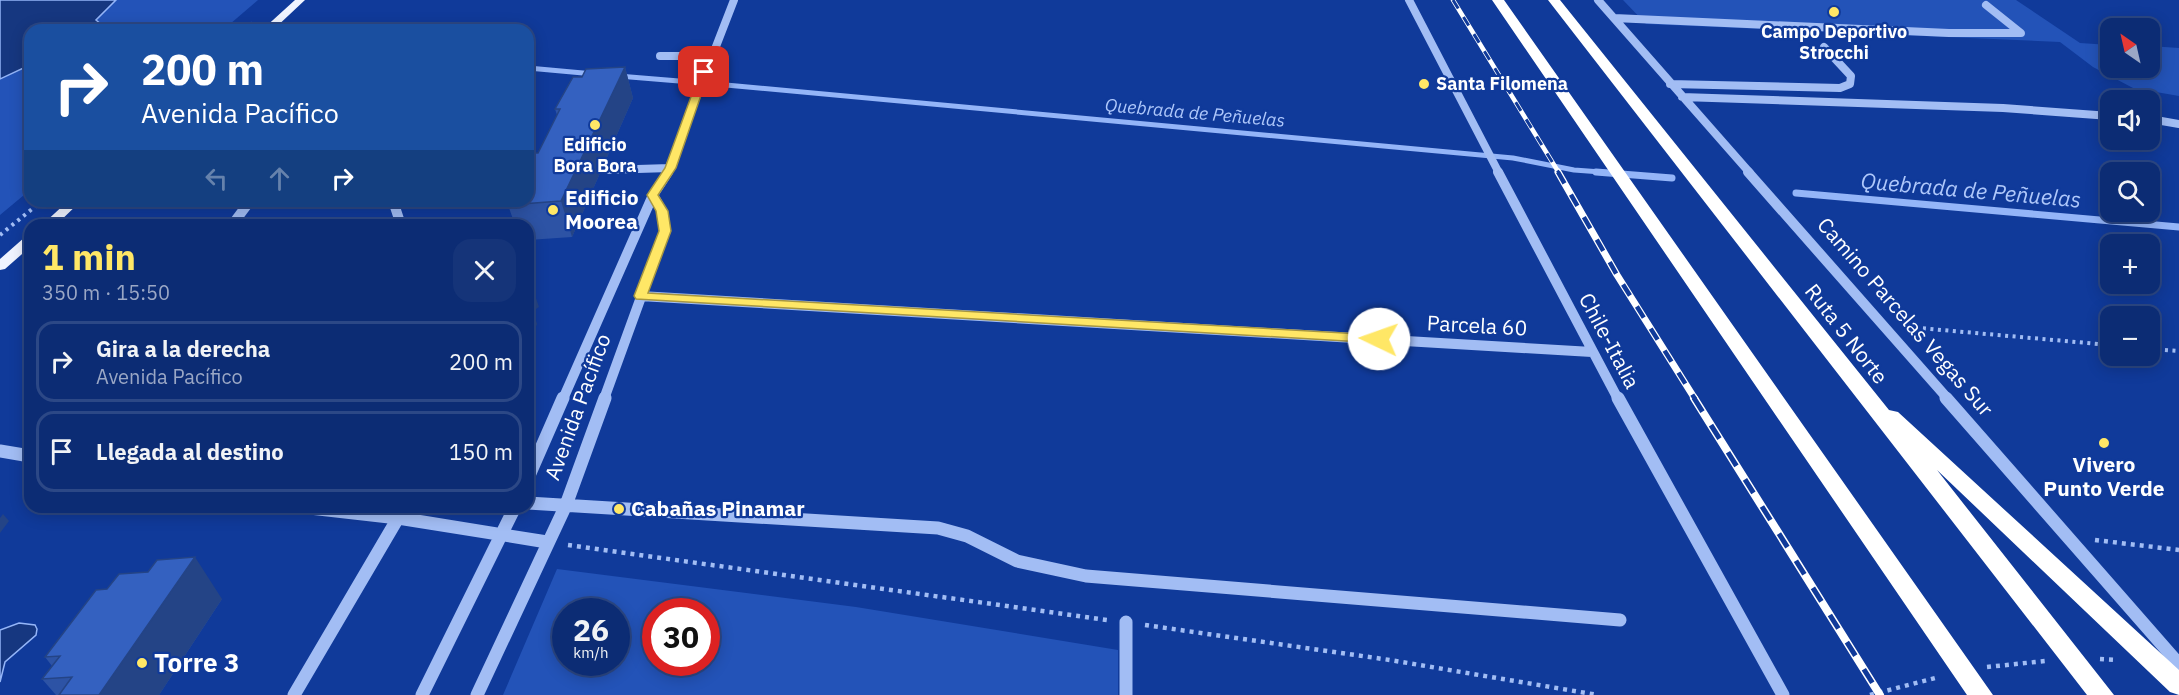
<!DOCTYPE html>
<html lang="es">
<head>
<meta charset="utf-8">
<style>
  body { margin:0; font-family:"IBM Plex Sans",sans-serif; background:#153479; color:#f1f3f6; height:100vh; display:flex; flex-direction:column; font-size:22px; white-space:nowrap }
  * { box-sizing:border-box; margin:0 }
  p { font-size:20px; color:#9aa7c5 }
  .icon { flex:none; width:33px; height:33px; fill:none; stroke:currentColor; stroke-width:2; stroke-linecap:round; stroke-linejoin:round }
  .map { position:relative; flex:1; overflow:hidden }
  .details { position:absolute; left:24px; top:219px; width:510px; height:294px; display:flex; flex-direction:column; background:#0c2c74; border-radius:18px; box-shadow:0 3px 15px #0003,0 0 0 2px #2c4886 }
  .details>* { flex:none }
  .top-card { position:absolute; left:24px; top:24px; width:510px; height:183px; border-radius:18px; box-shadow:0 3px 15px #0003,0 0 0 2px #2c4886; background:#1a4fa0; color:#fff; overflow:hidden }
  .needle { width:39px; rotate:326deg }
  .buttons { position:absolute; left:2100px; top:18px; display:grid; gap:12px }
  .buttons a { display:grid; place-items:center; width:60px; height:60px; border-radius:12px; background:#0c2c74; box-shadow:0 3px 15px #0003,0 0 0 2px #2c4886; font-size:30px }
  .speed { position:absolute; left:552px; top:598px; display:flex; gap:12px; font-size:30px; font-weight:700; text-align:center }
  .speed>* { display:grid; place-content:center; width:78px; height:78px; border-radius:50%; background:#0c2c74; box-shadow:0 3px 15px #0003,0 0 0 2px #2c4886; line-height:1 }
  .speed small { font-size:15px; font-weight:400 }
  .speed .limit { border:9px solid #d22; background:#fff; color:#111 }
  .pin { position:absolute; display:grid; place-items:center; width:51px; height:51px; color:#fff; margin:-26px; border-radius:12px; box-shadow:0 3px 9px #0006 }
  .me { position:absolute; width:66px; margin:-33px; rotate:273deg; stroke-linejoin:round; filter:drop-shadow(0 0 4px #0008) }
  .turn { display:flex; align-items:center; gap:21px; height:126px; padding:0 18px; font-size:27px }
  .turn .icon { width:78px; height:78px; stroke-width:2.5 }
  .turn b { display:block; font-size:42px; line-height:51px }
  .lanes { display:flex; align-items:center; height:57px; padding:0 18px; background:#0003; justify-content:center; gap:30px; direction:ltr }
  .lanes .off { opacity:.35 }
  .round { display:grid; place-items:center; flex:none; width:63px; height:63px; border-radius:18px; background:#153479 }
  .overview { display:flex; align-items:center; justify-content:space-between; height:102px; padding:0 18px }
  h1 { font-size:36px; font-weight:700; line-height:45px; color:#ffe766 }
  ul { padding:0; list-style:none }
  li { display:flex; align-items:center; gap:18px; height:81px; margin:0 12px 9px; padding:0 6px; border:3px solid #2c4886; border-radius:18px }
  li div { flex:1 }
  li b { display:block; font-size:22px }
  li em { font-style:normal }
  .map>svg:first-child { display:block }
</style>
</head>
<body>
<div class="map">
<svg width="2179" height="695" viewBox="0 0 2179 695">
  <rect width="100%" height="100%" fill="#103a9a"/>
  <path fill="#2353b8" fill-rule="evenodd" d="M0 0H258L223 30H30V190L0 215Z
    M1623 0H2016L2080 43 2110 45V68H2150V46L2179 48V96L2133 88 2093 67 2060 42 1646 24Z
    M557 569 856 607 1118 650V695H503ZM566 612H616V663H566ZM656 612H706V663H656Z"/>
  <path fill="#163780" stroke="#94b5f8" stroke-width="1.5" d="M0 0H116L96 20 108 30H30V65L0 79Z
    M19 623 35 625 37 629 36 635 5 662 0 682V630Z"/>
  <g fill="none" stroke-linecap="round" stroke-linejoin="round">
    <path stroke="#94b5f8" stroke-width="5" d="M528 68 594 74
      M618 76 679 81
      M715 84 1513 158 1574 170 1615 173"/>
    <path stroke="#94b5f8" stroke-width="7" d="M1596 172 1672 178
      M1796 193 2179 227"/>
    <path stroke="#a2bdf4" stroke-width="3" stroke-dasharray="2 3" stroke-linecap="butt" d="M243 30 252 23"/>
    <path stroke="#a2bdf4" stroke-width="4" stroke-dasharray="3 4.5" stroke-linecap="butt" d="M0 235 42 201
      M1908 327 2110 345
      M2150 349 2179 351"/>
    <path stroke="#a2bdf4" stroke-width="4.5" stroke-dasharray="4 5" stroke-linecap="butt" d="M2095 540 2179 550
      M568 545 1107 620
      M1145 625 1390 660 1598 695
      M2100 659 2117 660
      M1987 667 2045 661
      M1870 695 1939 677"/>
    <path stroke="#a2bdf4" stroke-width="8" d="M1409 0 1499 173
      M1598 0 1750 173
      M1614 18 1949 33H2021L1986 5
      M660 56H710
      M1670 84 1840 88 1850 84 1851 76 1824 47
      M1682 97 2003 108 2110 116
      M2150 119 2179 124
      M605 170 670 168
      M667 173 734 0"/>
    <path stroke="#a2bdf4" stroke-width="10" d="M1498 172 1618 399
      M1748 172 1948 399
      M399 201 395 207 400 222 404 225
      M232 225 250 201
      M640 296 1592 352
      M563 399 653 195 668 172
      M604 399 665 231 662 211 653 195"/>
    <path stroke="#a2bdf4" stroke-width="13" d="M1618 398 1783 695
      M1946 398 2179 664
      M0 451 30 456
      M528 478 563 398
      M528 503 938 528 967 536 1017 561 1086 576 1620 620
      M301 507 398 518 547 542
      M1126 622V695
      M294 695 398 518
      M422 695 515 507
      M477 695 566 505 605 398"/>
    <path fill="#f0f4ff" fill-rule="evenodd" d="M295 0H305L273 30H262Z
      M68 201H81L56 225H42Z
      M30 236V247L5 269 0 270V259L25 237Z"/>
    <path fill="#fff" fill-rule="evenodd" d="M1492 0H1504L1993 695H1967Z
      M1548 0H1560L1889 410 1898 412 2179 670V695L2170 692 1937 470 2114 695H2087Z"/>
    <g stroke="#fff" stroke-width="4.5">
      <path id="rail-far2" d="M1453 0 1559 173"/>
    </g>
    <g stroke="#fff" stroke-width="7">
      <path id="rail-far1" d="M1558 172 1617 275 1695 399"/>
    </g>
    <g stroke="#fff" stroke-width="8">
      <path id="rail" d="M1694 398 1880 695"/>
    </g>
    <use href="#rail-far2" stroke="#103a9a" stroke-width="3" stroke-dasharray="10" stroke-linecap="butt"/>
    <use href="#rail-far1" stroke="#103a9a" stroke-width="4.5" stroke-dasharray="13" stroke-linecap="butt"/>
    <use href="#rail" stroke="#103a9a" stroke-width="5" stroke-dasharray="16" stroke-linecap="butt"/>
  </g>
  <path fill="#2d53a5" d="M625 67 633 98 572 237 528 240V225H515L508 205 538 153 557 115 555 109 582 77Z
    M222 599 159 695H56L42 679 52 666 45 657Z"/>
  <path fill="#244486" d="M625 67 633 98 572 237 561 201Z
    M528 275 539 307 533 311 537 324 528 346Z
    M3 514 9 521 0 533V518Z
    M195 557 222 599 159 695H99Z"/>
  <path fill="#3461c0" stroke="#244486" stroke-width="1.5" d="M625 67 561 201 508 205 510 201H528V156L530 153H538L560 109H555L573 77H582L586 69Z
    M195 557 99 695H59L72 677 42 679 60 656 45 657 96 590 107 589 119 574 148 572 157 560Z"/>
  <path fill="#ffe766" stroke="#a69642" stroke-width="1.5" d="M704 69 709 72 676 168 658 195 668 211 671 231 648 293 1379 335 1386 339 1379 343 636 299 634 296 659 231 656 211 647 195 665 168 700 72Z"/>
  <g fill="#ffe766" stroke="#103a9a" stroke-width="2">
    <circle cx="1834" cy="12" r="6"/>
    <circle cx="1424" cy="84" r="6"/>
    <circle cx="595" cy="125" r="6"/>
    <circle cx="553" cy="210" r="6"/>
    <circle cx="2104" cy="443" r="6"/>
    <circle cx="619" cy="509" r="6"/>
    <circle cx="142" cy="663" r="6"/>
  </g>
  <g text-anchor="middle" stroke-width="4.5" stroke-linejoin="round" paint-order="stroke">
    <g font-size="18" font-weight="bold" fill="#fff" stroke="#103a9a">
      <text x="1834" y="38">Campo Deportivo<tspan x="1834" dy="21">Strocchi</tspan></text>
      <text x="1436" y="90" text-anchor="start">Santa Filomena</text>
      <text x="595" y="151">Edificio<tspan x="595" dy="21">Bora Bora</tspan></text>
    </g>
    <g font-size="18" font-style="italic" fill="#afc8fb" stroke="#103a9a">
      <text transform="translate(1195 113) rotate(5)" y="6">Quebrada de Peñuelas</text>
    </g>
    <g font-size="21" font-weight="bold" fill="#fff" stroke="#103a9a" text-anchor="start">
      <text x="565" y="205">Edificio<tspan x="565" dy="24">Moorea</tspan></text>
      <text x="2104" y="472" text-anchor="middle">Vivero<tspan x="2104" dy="24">Punto Verde</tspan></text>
      <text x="631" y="516">Cabañas Pinamar</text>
    </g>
    <g font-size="21" fill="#fff" stroke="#103a9a">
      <text transform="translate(1905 317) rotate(49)" y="7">Camino Parcelas Vegas Sur</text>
      <text transform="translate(1477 326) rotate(3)" y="7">Parcela 60</text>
      <text transform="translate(1846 334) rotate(52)" y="7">Ruta 5 Norte</text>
      <text transform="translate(1609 341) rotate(62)" y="7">Chile-Italia</text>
      <text transform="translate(578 407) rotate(-70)" y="7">Avenida Pacífico</text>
    </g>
    <g font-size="22" font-style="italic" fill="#afc8fb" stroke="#103a9a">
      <text transform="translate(1971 190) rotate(5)" y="8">Quebrada de Peñuelas</text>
    </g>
    <g font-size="26" font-weight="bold" fill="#fff" stroke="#103a9a" text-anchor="start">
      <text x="154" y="672">Torre 3</text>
    </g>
  </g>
</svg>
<div class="buttons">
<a><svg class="needle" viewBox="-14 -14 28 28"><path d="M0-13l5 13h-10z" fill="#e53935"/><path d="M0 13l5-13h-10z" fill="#9aa7c5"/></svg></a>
<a><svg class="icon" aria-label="sound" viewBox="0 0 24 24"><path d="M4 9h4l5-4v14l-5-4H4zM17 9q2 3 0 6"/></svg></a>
<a><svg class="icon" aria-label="search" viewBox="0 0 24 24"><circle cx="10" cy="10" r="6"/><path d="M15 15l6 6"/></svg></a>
<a>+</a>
<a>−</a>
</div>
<div class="speed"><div>26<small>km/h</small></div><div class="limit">30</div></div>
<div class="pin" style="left:704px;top:72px;background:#d93025"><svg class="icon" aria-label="arrive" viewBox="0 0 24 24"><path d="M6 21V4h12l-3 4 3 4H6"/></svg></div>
<svg class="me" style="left:1379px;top:339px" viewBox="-20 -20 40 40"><circle r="19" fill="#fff"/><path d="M0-13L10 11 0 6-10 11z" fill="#ffe766"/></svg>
<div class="top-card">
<div class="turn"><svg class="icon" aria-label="right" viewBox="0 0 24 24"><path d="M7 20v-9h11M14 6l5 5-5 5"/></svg><div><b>200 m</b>Avenida Pacífico</div></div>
<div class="lanes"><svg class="icon off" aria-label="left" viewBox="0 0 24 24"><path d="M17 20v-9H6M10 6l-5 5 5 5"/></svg><svg class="icon off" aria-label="ahead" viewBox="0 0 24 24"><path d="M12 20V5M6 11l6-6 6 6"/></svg><svg class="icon" aria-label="right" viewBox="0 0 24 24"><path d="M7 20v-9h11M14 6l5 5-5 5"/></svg></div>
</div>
<section class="details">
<div class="overview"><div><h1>1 min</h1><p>350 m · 15:50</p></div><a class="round"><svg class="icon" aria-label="close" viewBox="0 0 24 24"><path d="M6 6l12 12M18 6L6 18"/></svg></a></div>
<ul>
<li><svg class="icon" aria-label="right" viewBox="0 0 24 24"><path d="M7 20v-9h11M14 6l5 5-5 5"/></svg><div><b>Gira a la derecha</b><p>Avenida Pacífico</p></div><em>200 m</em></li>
<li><svg class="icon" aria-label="arrive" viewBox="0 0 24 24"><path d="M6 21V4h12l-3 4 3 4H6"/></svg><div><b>Llegada al destino</b></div><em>150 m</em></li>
</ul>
</section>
</div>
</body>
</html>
